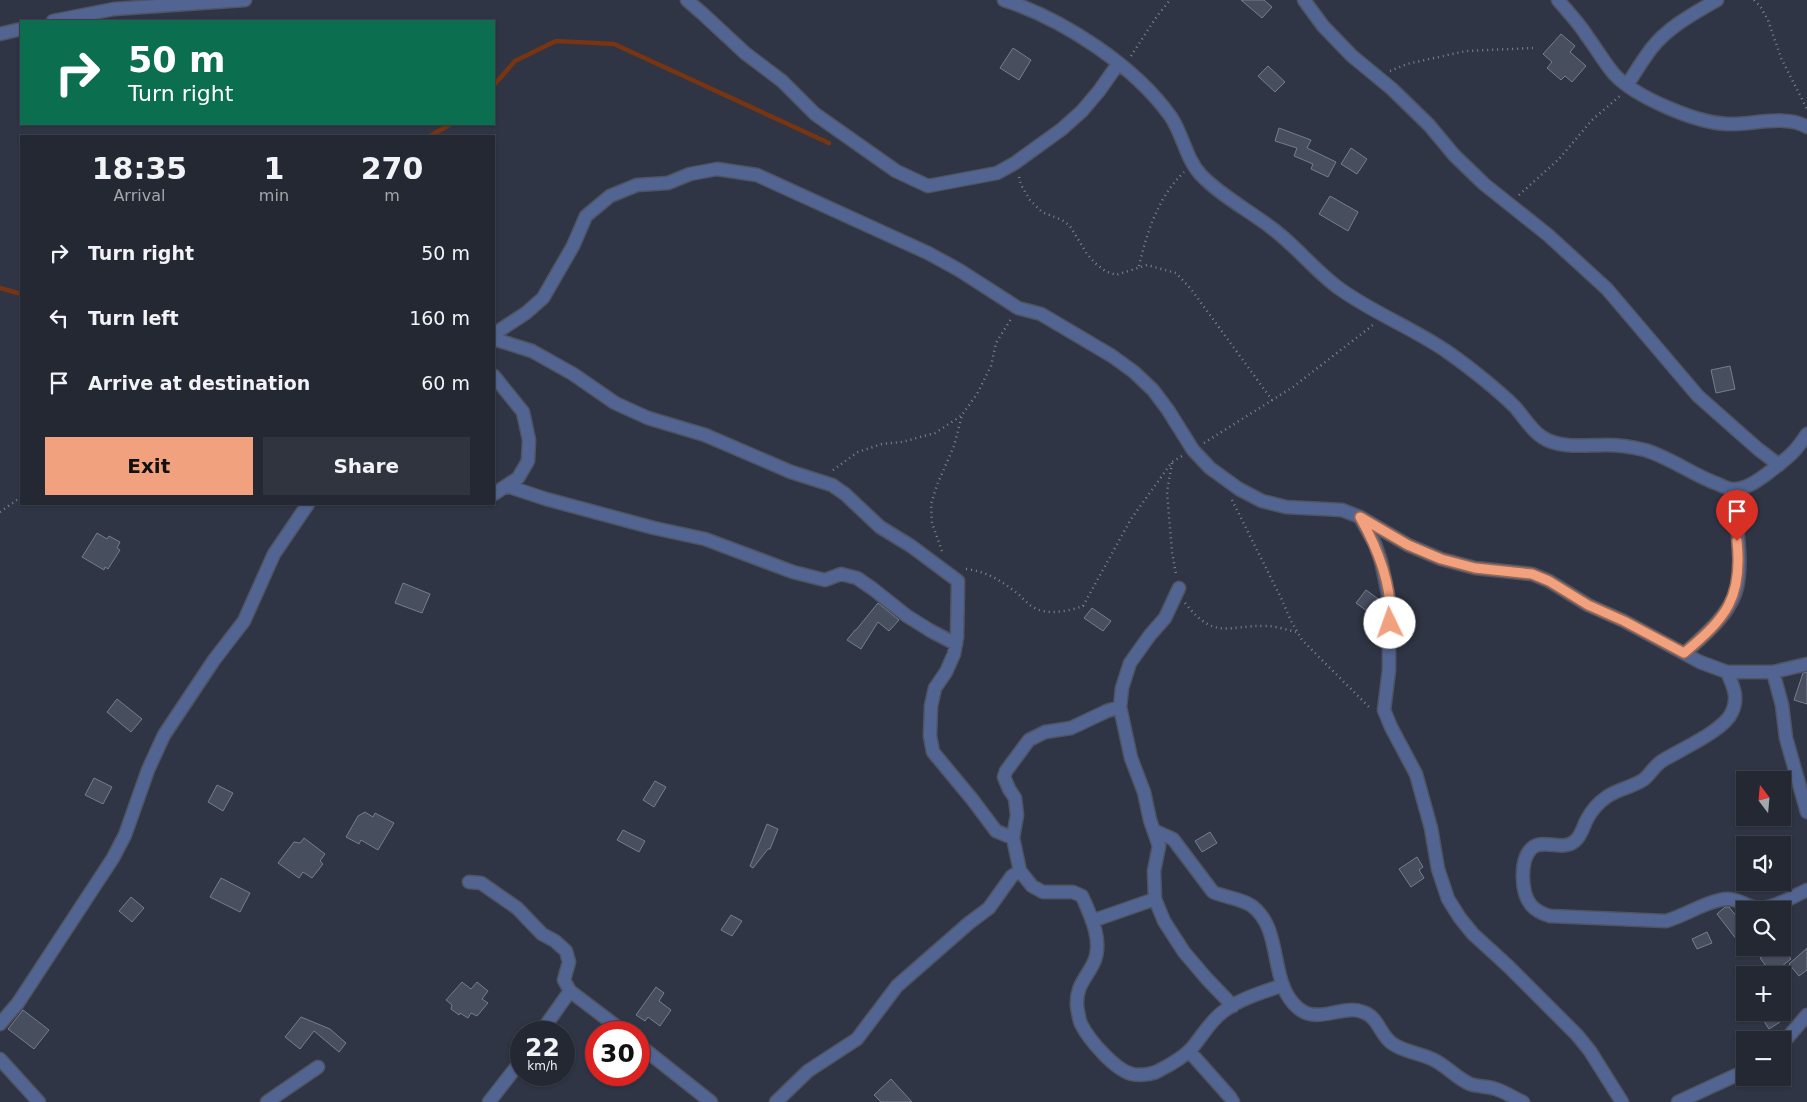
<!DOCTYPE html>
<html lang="en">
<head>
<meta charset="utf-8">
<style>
  body { margin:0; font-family:"DejaVu Sans",sans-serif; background:#2f343f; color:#f1f3f6; height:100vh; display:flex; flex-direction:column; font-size:19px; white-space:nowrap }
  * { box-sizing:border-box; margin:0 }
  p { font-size:16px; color:#a3a6ac }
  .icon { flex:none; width:28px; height:28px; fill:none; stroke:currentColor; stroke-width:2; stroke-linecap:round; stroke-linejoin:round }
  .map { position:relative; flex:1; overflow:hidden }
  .drawer { position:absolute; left:20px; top:135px; width:475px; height:370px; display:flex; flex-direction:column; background:#232833; border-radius:0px; box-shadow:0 1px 4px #0004,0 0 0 1px #40444e }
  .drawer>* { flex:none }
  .guide { position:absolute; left:20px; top:20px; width:475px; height:105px; border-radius:0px; box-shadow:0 1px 4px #0004,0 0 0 1px #40444e; background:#0b6e4f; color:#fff; overflow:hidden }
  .needle { width:32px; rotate:344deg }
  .tools { position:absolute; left:1736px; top:771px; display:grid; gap:10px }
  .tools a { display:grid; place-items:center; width:55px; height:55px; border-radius:0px; background:#232833; box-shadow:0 1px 4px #0004,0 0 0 1px #40444e; font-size:25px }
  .speed { position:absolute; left:510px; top:1021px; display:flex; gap:10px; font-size:25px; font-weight:700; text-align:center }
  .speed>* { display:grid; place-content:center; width:65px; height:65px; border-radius:50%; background:#232833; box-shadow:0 1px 4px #0004,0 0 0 1px #40444e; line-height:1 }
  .speed small { font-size:12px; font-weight:400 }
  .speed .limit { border:8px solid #d22; background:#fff; color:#111 }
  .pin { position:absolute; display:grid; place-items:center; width:42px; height:42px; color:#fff; margin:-51px -21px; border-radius:50% 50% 50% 0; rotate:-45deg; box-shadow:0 0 5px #0007 }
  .pin .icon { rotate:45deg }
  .me { position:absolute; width:55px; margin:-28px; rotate:357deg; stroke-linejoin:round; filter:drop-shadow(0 0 4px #0008) }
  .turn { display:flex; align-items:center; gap:18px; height:105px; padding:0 25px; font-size:22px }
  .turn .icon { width:65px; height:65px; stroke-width:2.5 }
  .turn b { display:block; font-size:35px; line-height:42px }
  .eta { display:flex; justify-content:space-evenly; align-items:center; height:85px; text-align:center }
  .eta b { font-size:30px; font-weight:700; line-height:35px }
  .button { display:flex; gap:10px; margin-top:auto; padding:10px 25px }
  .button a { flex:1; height:58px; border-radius:0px; background:#f2a17e; color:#111; font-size:20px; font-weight:700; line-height:58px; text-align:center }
  .button a+a { background:#2f343f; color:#f1f3f6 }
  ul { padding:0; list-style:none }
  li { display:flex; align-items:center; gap:15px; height:65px; padding:0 25px }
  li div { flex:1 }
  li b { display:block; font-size:19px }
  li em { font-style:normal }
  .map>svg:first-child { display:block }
</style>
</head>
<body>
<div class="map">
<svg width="1807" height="1102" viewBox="0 0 1807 1102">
  <rect width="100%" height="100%" fill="#2f3544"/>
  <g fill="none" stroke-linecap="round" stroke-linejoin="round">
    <path stroke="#793411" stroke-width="4.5" d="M494 85 515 61 556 41 614 44 829 143
      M430 136 451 124
      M0 288 21 294"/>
  </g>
  <path fill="#474e5e" stroke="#767d8e" d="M1241 0H1264L1272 7 1262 18Z
    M1561 34 1575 46 1570 52 1586 66 1572 82 1565 76 1561 80 1547 68 1552 62 1543 54Z
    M1013 48 1031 60 1019 80 1000 68Z
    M1268 66 1285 82 1275 92 1258 76Z
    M1279 128 1311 140 1307 148 1336 162 1328 177 1311 169 1313 164 1294 156 1297 148 1275 141Z
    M1351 148 1367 159 1357 174 1341 164Z
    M1330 196 1358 212 1348 231 1319 214Z
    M1730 366 1735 389 1716 393 1711 370Z
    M97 533 107 539 109 536 120 542 117 548 120 550 108 569 105 567 104 570 82 557Z
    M403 583 430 594 422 613 395 603Z
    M1366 590 1381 601 1383 610 1381 621 1356 603Z
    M878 603 899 620 889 631 878 622 861 649 847 640 855 630H856Z
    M1092 608 1111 621 1103 631 1084 618Z
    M1807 672V704L1794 700 1803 673Z
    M117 699 142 719 131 732 107 712Z
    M94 778 112 787 103 804 85 795Z
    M655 781 666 787 654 807 643 800Z
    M217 785 233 793 223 811 208 802Z
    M365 812 373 817 375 813 394 823 378 850 361 840 359 844 346 837 358 816Z
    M767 824 778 829 770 849H768L753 868 750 866Z
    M623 830 645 841 639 852 617 840Z
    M1210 832 1217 843 1202 852 1195 841Z
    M304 838 325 854 320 861 323 864 312 878 303 872 299 878 278 863 294 842 300 843Z
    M1417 857 1423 867 1419 870 1424 878 1411 887 1399 869Z
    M221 878 250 893 240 912 210 897Z
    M131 897 144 908 132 922 119 911Z
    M1725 907H1729L1745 927V933L1737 940 1717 914Z
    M731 915 742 921 732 936 721 930Z
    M1707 932 1712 943 1697 949 1692 939Z
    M1774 948H1782L1791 959 1772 974 1760 958Z
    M1807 948V970L1799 976 1789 964Z
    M462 982 471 989 477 982 488 991 482 999 488 1003 477 1016 471 1013 468 1018 460 1013 459 1015 451 1009 452 1005 446 1000Z
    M656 987 664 993 659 1001 671 1010 660 1026 648 1017 645 1021 636 1015Z
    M23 1010 49 1030 34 1049 8 1029Z
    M1758 1012H1774L1780 1022 1769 1029Z
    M301 1017 330 1029 346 1043 339 1052 314 1031 300 1049 285 1037Z
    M891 1079 912 1102H881L874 1095Z"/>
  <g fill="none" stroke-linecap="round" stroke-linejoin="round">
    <g stroke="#4e5462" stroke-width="15">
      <path id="minor" d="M687 0 703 14 745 53 782 81 815 114 896 171 928 186 997 173 1015 163 1062 129 1082 111 1099 91 1118 64
        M1004 0C1063 19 1135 66 1171 117 1183 135 1186 159 1201 175 1221 196 1250 211 1273 229 1297 247 1316 272 1340 289 1375 314 1415 329 1449 353 1469 367 1498 390 1515 407 1523 416 1532 431 1542 437 1559 449 1586 445 1606 445 1618 445 1633 447 1645 450 1671 458 1693 475 1718 484 1722 486 1728 489 1733 489 1745 490 1759 480 1768 473 1786 459 1795 453 1807 434
        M1304 0 1323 26 1352 56 1392 89 1429 125 1454 155 1484 184 1548 235 1607 289 1698 396 1758 449 1779 465
        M1558 0C1568 12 1579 23 1587 36 1596 48 1604 62 1614 74 1635 97 1696 123 1728 124 1751 125 1787 114 1807 127
        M53 21 114 9 245 0
        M0 34 21 29
        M1627 85C1635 73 1642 61 1651 49 1668 27 1693 14 1717 0
        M494 334 526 313 543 298 573 246 586 216 610 196 637 185 668 183 690 174 717 169 757 175 928 253 959 270 1018 308 1041 314 1112 356 1134 372 1153 390 1168 410 1193 450 1210 468 1239 489 1262 501 1286 507 1342 510 1360 517 1408 545 1441 559 1475 568 1532 574 1549 581 1588 605 1624 621 1700 662 1727 672H1773L1807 664
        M494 339 532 351 573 374 615 403 648 418 705 435 791 472 832 485 845 494 880 527 911 546 958 581 957 637 954 654 946 672 935 688 931 706 930 736 933 752 972 799 996 831 1013 838
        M494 376 523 412 529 440 528 461 518 478 494 494
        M507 486 546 499 654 528 705 539 793 572 825 580 841 574 857 578 873 589 907 616 931 631 956 644
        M1361 519 1375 544 1381 561 1391 609 1389 637V670L1384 710 1391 727 1416 774 1431 828 1438 869 1448 899 1460 918 1473 934 1508 966 1577 1035 1590 1051 1622 1102
        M1179 588 1165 618 1150 635 1130 663 1122 688 1120 707 1131 758 1144 792 1150 820 1159 846 1154 871 1155 899 1164 921 1184 952 1207 979 1233 1006
        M1685 653C1703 636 1726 618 1735 594 1745 567 1735 519 1733 489
        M1727 672C1733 686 1739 697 1732 712 1724 731 1679 750 1662 761 1654 766 1650 775 1643 780 1632 787 1619 789 1608 796 1599 802 1591 811 1586 821 1583 828 1581 836 1575 841 1562 852 1544 838 1532 848 1519 860 1521 893 1531 905 1536 911 1543 914 1550 916L1666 921C1684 916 1701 904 1720 900 1735 896 1743 905 1756 908 1771 910 1794 896 1807 890
        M1773 672 1782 705 1786 738 1807 812
        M1120 707 1107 711 1071 728 1045 732 1029 740 1006 771 1004 777 1009 789 1015 798 1017 815 1013 838 1020 871 1032 886 1043 892H1073L1082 896C1091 916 1104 943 1093 964 1085 980 1076 986 1077 1006 1078 1011 1079 1020 1081 1024 1089 1040 1115 1070 1132 1074 1138 1076 1153 1074 1158 1071 1170 1065 1183 1058 1192 1048 1203 1035 1210 1021 1224 1011 1241 998 1264 992 1283 985
        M1155 831 1173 839 1213 892C1226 898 1241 898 1252 906 1284 930 1268 983 1298 1008 1318 1025 1341 1004 1363 1012 1379 1017 1380 1036 1393 1044 1405 1052 1419 1053 1432 1059 1446 1065 1456 1078 1470 1084 1478 1087 1487 1086 1496 1089 1505 1092 1514 1098 1523 1102
        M469 882 481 883 517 908 542 934 555 941 566 951 569 962 564 980 570 991 624 1032
        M1092 921 1155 899
        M0 1024 18 1003 113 858 125 835 148 770 164 735 214 660 244 621 274 554 308 504
        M541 1032 570 991
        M1782 1044 1807 1015
        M639 1045 711 1102
        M1189 1051 1230 1097 1233 1102
        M0 1059 39 1102
        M267 1102 318 1067
        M489 1102 521 1061
        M776 1102 808 1071 857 1039 897 986 969 923 989 908 1012 876 1020 871
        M1678 1102 1745 1071"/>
    </g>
    <path stroke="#7f8490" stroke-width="2.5" stroke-dasharray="1 4" stroke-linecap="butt" d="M1754 0 1760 6 1768 20 1781 58 1807 109
      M1131 56 1157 16 1170 0
      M1390 71 1407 64 1466 51 1533 48
      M1019 177 1021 185 1030 200 1042 212 1062 220 1070 226 1087 254 1095 263 1105 271 1116 275 1147 265 1176 273 1191 289 1272 400
      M1519 195 1559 159 1592 120 1620 96
      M1139 266C1147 232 1158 197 1184 172
      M1204 443 1293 387 1373 325
      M1172 463 1167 492 1172 552 1176 574
      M833 470 858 452 882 444 902 442 935 433 961 416
      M1232 500 1282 600 1291 621 1302 640 1370 708
      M0 512 21 497
      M942 551 932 523 931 504 937 485 954 446 962 415 977 394 991 366 996 343 1011 319
      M966 569C986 571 1002 581 1018 594 1023 598 1027 604 1033 607 1047 616 1069 611 1083 606L1131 519 1172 462 1182 456
      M1185 603C1215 641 1227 625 1266 626 1276 626 1287 630 1297 632"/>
    <use href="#minor" stroke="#526592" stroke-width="12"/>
  </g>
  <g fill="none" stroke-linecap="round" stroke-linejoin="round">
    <g stroke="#9d6952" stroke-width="12">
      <path id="route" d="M1390 623C1393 586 1378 549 1360 517L1408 545 1441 559 1475 568 1532 574 1549 581 1588 605 1624 621 1684 653C1726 618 1743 598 1737 541"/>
    </g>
    <use href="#route" stroke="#f2a17e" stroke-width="9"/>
  </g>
</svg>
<div class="tools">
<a><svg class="needle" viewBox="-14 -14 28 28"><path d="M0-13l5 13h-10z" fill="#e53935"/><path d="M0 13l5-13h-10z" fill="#a3a6ac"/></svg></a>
<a><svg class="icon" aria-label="sound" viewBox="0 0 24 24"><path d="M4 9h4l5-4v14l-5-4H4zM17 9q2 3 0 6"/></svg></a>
<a><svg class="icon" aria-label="search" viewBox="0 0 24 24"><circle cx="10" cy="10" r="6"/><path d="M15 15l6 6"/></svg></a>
<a>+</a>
<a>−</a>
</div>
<div class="speed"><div>22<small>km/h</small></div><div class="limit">30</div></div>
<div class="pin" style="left:1737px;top:541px;background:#d93025"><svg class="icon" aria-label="arrive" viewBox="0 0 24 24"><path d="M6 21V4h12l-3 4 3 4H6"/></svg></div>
<svg class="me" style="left:1390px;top:623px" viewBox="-20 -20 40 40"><circle r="19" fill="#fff"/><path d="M0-13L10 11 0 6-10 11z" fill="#f2a17e"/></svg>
<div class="guide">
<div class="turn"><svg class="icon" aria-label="right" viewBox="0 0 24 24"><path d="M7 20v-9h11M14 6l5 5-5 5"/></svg><div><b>50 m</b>Turn right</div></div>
</div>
<section class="drawer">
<div class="eta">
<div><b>18:35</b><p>Arrival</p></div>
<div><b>1</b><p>min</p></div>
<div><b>270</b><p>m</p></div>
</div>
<ul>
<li><svg class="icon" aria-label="right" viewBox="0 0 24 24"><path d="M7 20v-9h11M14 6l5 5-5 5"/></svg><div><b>Turn right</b></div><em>50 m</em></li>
<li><svg class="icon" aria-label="left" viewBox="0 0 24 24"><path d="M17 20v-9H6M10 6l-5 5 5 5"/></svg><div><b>Turn left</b></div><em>160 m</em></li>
<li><svg class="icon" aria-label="arrive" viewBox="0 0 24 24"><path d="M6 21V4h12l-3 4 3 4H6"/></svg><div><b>Arrive at destination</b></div><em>60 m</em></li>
</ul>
<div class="button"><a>Exit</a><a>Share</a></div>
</section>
</div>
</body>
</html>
